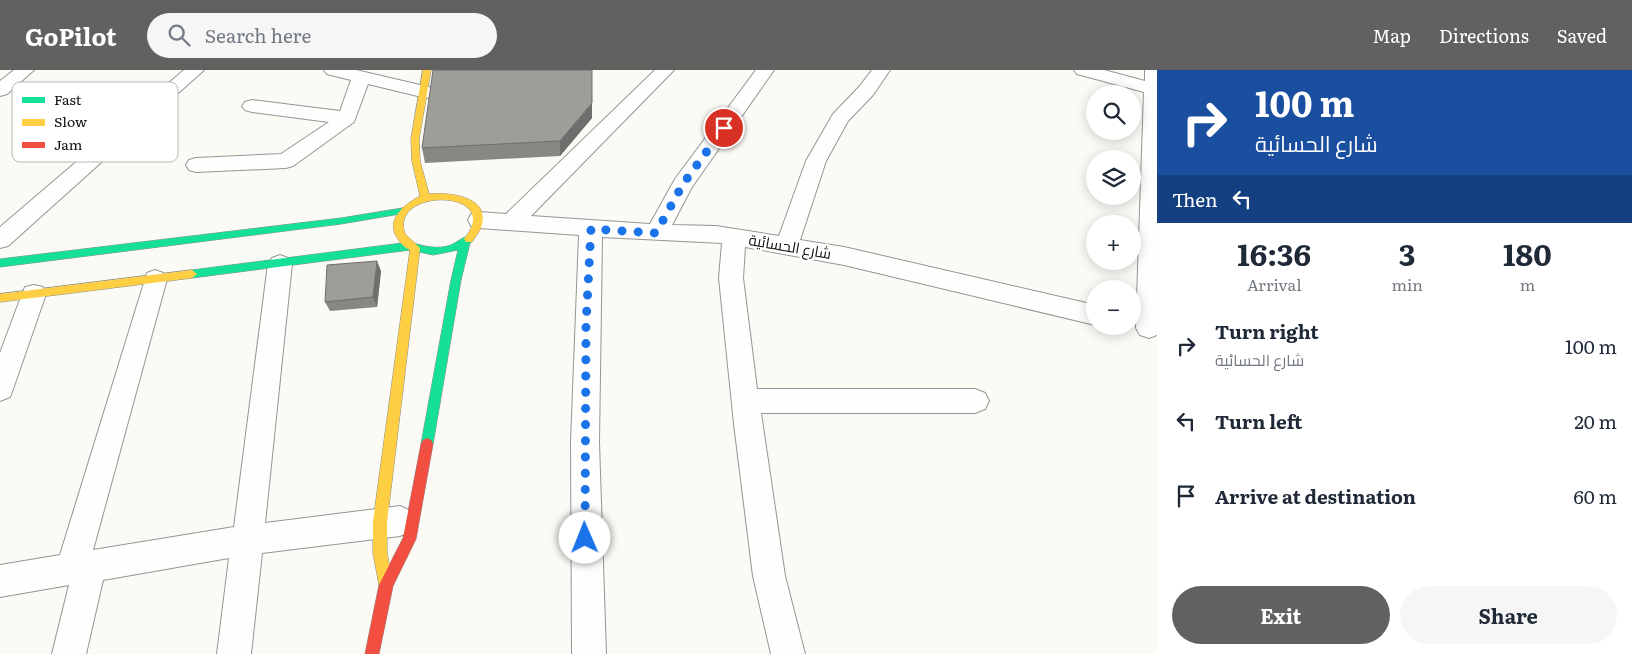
<!DOCTYPE html>
<html lang="en">
<head>
<meta charset="utf-8">
<style>
  body { margin:0; font-family:Literata,Cairo,serif; background:#f6f6f7; color:#1f2937; height:100vh; display:flex; flex-direction:column; font-size:19px; white-space:nowrap }
  * { box-sizing:border-box; margin:0 }
  p { font-size:16px; color:#747a83 }
  .icon { flex:none; width:28px; height:28px; fill:none; stroke:currentColor; stroke-width:2; stroke-linecap:round; stroke-linejoin:round }
  .map { position:relative; flex:1; overflow:hidden }
  .panel { display:flex; flex-direction:column; background:#fff; width:475px }
  .panel>* { flex:none }
  .hud { background:#1a4fa0; color:#fff; overflow:hidden }
  .buttons { position:absolute; left:1086px; top:15px; display:grid; gap:10px }
  .buttons a { display:grid; place-items:center; width:55px; height:55px; border-radius:50%; background:#fff; box-shadow:0 2px 12px #0003; font-size:25px }
  .pin { position:absolute; display:grid; place-items:center; width:42px; height:42px; color:#fff; margin:-21px; border:2px solid #fff; border-radius:50%; box-shadow:0 1px 5px #0007 }
  .me { position:absolute; width:55px; margin:-28px; rotate:359deg; stroke-linejoin:round; filter:drop-shadow(0 0 4px #0008) }
  .turn { display:flex; align-items:center; gap:18px; height:105px; padding:0 15px; font-size:22px }
  .turn .icon { width:65px; height:65px; stroke-width:2.5 }
  .turn b { display:block; font-size:35px; line-height:42px }
  .then { display:flex; align-items:center; height:48px; padding:0 15px; background:#0003; gap:10px; font-size:19px }
  .eta { display:flex; justify-content:space-evenly; align-items:center; height:85px; text-align:center }
  .eta b { font-size:30px; font-weight:700; line-height:35px }
  .button { display:flex; gap:10px; margin-top:auto; padding:10px 15px }
  .button a { flex:1; height:58px; border-radius:30px; background:#626160; color:#fff; font-size:20px; font-weight:700; line-height:58px; text-align:center }
  .button a+a { background:#f6f6f7; color:#1f2937 }
  ul { padding:0; list-style:none }
  li { display:flex; align-items:center; gap:15px; height:75px; padding:0 15px }
  li div { flex:1 }
  li b { display:block; font-size:19px }
  li em { font-style:normal }
  header { display:flex; align-items:center; gap:30px; box-sizing:border-box; height:70px; padding:0 25px; background:#626160; color:#fff }
  header strong { font-size:24px }
  nav { display:flex; gap:28px; margin-inline-start:auto; font-size:18px }
  .search { width:350px; height:45px; background:#f6f6f7; display:flex; align-items:center; gap:12px; box-sizing:border-box; padding:0 18px; border-radius:28px; color:#747a83; font-size:19px }
  main { display:flex; flex:1; min-height:0 }
  .map>svg:first-child { display:block }
</style>
</head>
<body>
<header>
<strong>GoPilot</strong>
<div class="search"><svg class="icon" aria-label="search" viewBox="0 0 24 24"><circle cx="10" cy="10" r="6"/><path d="M15 15l6 6"/></svg>Search here</div>
<nav><a>Map</a><a>Directions</a><a>Saved</a></nav>
</header>
<main>
<div class="map">
<svg width="1157" height="584" viewBox="0 0 1157 584">
  <rect width="100%" height="100%" fill="#fbfaf5"/>
  <g fill="none" stroke-linecap="round" stroke-linejoin="round">
    <g stroke="#959593" stroke-width="2">
      <path id="street" d="M14 0H34L7 24 0 26V11Z
        M184 0H204L8 176 0 178V157Z
        M324 0H356L433 18 435 22 433 26 426 28 368 14 354 52 293 96 286 98 196 102 189 100 186 95 189 90 196 88 281 84 329 52 252 42 245 40 242 36 245 32 252 30 340 41 351 10 327 4Z
        M655 0H674L531 146 650 154 675 109 756 0H774L692 117 672 155 716 156 779 166 806 91 833 44 859 17 872 0H890L873 25 848 51 826 91 800 170 844 177 1095 235V255L844 195 745 177 743 208 757 319H975L985 323 989 331 985 339 975 343H761L785 506 805 584H771L753 506 734 354 719 208 722 173 602 167 599 372 606 584H572L571 372 579 165 479 158 471 156 468 150 471 144 479 142 506 144Z
        M1074 0H1104L1145 11V0H1157V265L1149 268 1140 265 1136 258 1144 22 1077 4Z
        M280 185 288 188 292 194 265 453 400 436 411 441 415 451 411 461 400 466 262 483 251 584H217L229 488 103 510 86 584H52L69 515 0 527V495L60 485 147 203 155 200 163 203 167 209 93 480 234 457 268 194 272 188Z
        M34 215 43 217 46 224 13 319 10 327 0 331V283L22 224 25 217Z"/>
    </g>
    <g stroke="#8c8b89" stroke-width="1">
      <path id="fast" d="M403 138 406 139V143L341 154 0 197V189L341 148Z
        M469 165 474 169 470 173 461 210 433 374 431 378 427 380 423 378 421 374 451 210 458 180 433 185 410 180 192 208 187 204 192 200 410 172C423 176 437 180 451 175 457 172 462 168 469 165Z"/>
    </g>
    <g stroke="#8c8b89" stroke-width="1">
      <path id="slow" d="M423 0H431L419 69 420 91 429 124C447 122 489 126 482 154 481 160 475 167 472 172H466L464 169C467 165 471 160 472 155 484 119 390 121 405 164L420 178 387 452V483L393 515 391 520 386 522 381 520 379 515 373 483V452L410 180C405 178 401 174 398 169 384 150 405 134 420 126L412 91 411 69Z
        M192 200 197 204 192 208 0 232V224Z"/>
    </g>
    <g stroke="#8c8b89" stroke-width="1">
      <path id="jam" d="M427 368 431 370 433 374 416 469 393 516 379 584H365L379 515 403 468 421 374 423 370Z"/>
    </g>
    <use href="#street" fill="#fefefe" fill-rule="evenodd"/>
    <use href="#fast" fill="#16e098" fill-rule="evenodd"/>
    <use href="#slow" fill="#ffcf43" fill-rule="evenodd"/>
    <use href="#jam" fill="#f24e42" fill-rule="evenodd"/>
  </g>
  <path fill="#898784" d="M592 48 560 86 425 93 422 78Z
    M381 201 377 237 330 241 325 232Z"/>
  <path fill="#6f6e6c" d="M592 33V48L560 86V71Z
    M377 191 381 201 377 237 373 227Z"/>
  <path fill="#9f9d9a" stroke="#6f6e6c" d="M433 0H592V33L560 71 422 78Z
    M377 191 373 227 325 232 327 195Z"/>
  <g fill="none" stroke-linecap="round" stroke-linejoin="round">
    <path stroke="#1a73e8" stroke-width="9" stroke-dasharray="0 16.2" d="M585 468 586 254 591 159 656 163 683 114 724 58"/>
  </g>
  <g text-anchor="middle" stroke-width="5" stroke-linejoin="round" paint-order="stroke">
    <g font-size="15" fill="#0f0f0f" stroke="#fff">
      <text transform="translate(790 177) rotate(10)" y="5">شارع الحسائية</text>
    </g>
  </g>
  <rect x="12" y="12" width="166" height="80" rx="8" fill="#fff" stroke="#b7b7b7" stroke-width="1"/>
  <rect x="22" y="27" width="23" height="6" fill="#16e098"/>
  <rect x="22" y="49" width="23" height="7" fill="#ffcf43"/>
  <rect x="22" y="72" width="23" height="6" fill="#f24e42"/>
  <g font-size="14" fill="#0f0f0f">
    <text x="54" y="35">Fast</text>
    <text x="54" y="57">Slow</text>
    <text x="54" y="80">Jam</text>
  </g>
</svg>
<div class="buttons">
<a><svg class="icon" aria-label="search" viewBox="0 0 24 24"><circle cx="10" cy="10" r="6"/><path d="M15 15l6 6"/></svg></a>
<a><svg class="icon" aria-label="layers" viewBox="0 0 24 24"><path d="M12 4l9 5-9 5-9-5zM3 14l9 5 9-5"/></svg></a>
<a>+</a>
<a>−</a>
</div>
<div class="pin" style="left:724px;top:58px;background:#d93025"><svg class="icon" aria-label="arrive" viewBox="0 0 24 24"><path d="M6 21V4h12l-3 4 3 4H6"/></svg></div>
<svg class="me" style="left:585px;top:468px" viewBox="-20 -20 40 40"><circle r="19" fill="#fff"/><path d="M0-13L10 11 0 6-10 11z" fill="#1a73e8"/></svg>
</div>
<section class="panel">
<div class="hud">
<div class="turn"><svg class="icon" aria-label="right" viewBox="0 0 24 24"><path d="M7 20v-9h11M14 6l5 5-5 5"/></svg><div><b>100 m</b>شارع الحسائية</div></div>
<div class="then">Then<svg class="icon" aria-label="left" viewBox="0 0 24 24"><path d="M17 20v-9H6M10 6l-5 5 5 5"/></svg></div>
</div>
<div class="eta">
<div><b>16:36</b><p>Arrival</p></div>
<div><b>3</b><p>min</p></div>
<div><b>180</b><p>m</p></div>
</div>
<ul>
<li><svg class="icon" aria-label="right" viewBox="0 0 24 24"><path d="M7 20v-9h11M14 6l5 5-5 5"/></svg><div><b>Turn right</b><p>شارع الحسائية</p></div><em>100 m</em></li>
<li><svg class="icon" aria-label="left" viewBox="0 0 24 24"><path d="M17 20v-9H6M10 6l-5 5 5 5"/></svg><div><b>Turn left</b></div><em>20 m</em></li>
<li><svg class="icon" aria-label="arrive" viewBox="0 0 24 24"><path d="M6 21V4h12l-3 4 3 4H6"/></svg><div><b>Arrive at destination</b></div><em>60 m</em></li>
</ul>
<div class="button"><a>Exit</a><a>Share</a></div>
</section>
</main>
</body>
</html>
